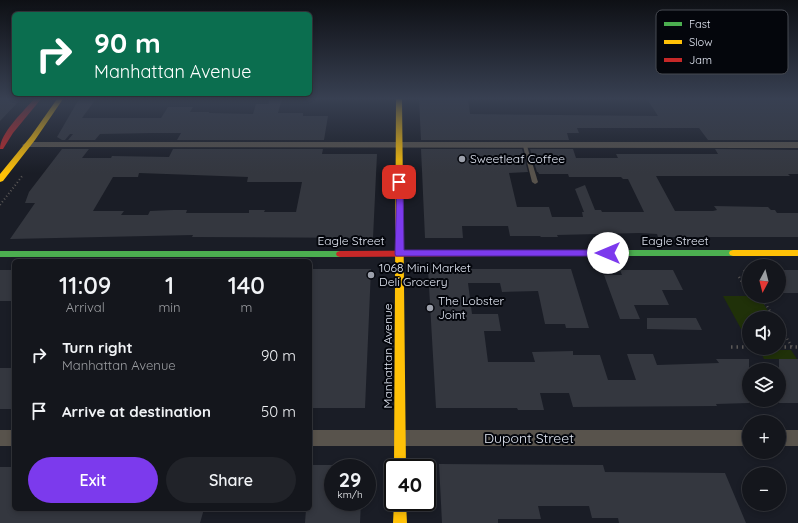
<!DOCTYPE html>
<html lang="en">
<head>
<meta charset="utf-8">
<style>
  body { margin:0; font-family:Quicksand,sans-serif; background:#212329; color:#f1f3f6; height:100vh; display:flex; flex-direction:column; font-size:15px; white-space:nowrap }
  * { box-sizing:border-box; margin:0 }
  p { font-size:13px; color:#9d9fa3 }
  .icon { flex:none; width:22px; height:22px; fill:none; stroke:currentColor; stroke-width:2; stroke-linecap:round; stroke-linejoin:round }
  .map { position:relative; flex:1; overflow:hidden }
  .panel { position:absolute; left:12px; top:259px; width:300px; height:252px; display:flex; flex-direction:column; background:#14161c; border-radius:6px; box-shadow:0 2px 6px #0003,0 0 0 1px #33353b }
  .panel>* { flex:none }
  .hud { position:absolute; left:12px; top:12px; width:300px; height:84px; border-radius:6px; box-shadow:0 2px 6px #0003,0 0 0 1px #33353b; background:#0b6e4f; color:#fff; overflow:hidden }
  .needle { width:26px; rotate:187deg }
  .buttons { position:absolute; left:742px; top:259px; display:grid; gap:8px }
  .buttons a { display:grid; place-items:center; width:44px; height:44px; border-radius:50%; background:#14161c; box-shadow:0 2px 6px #0003,0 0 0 1px #33353b; font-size:20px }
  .speed { position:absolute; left:324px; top:459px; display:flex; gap:8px; font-size:20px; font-weight:700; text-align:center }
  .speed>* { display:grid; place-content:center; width:52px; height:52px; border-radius:50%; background:#14161c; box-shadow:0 2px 6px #0003,0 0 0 1px #33353b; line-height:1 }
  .speed small { font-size:10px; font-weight:400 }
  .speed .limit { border:2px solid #111; border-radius:6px; background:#fff; color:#111 }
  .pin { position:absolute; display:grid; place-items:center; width:34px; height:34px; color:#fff; margin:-17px; border-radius:8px; box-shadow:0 2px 6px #0006 }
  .me { position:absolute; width:44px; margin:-22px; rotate:270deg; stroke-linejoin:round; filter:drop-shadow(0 0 3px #0008) }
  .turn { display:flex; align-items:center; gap:14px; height:84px; padding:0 16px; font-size:18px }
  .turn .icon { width:52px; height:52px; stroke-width:2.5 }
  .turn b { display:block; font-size:28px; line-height:34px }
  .eta { display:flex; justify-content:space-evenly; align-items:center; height:68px; text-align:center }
  .eta b { font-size:24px; font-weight:600; line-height:28px }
  .cta { display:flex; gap:8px; margin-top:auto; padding:8px 16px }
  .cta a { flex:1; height:46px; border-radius:24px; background:#7c3aed; color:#fff; font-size:16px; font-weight:600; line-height:46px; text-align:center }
  .cta a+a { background:#212329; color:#f1f3f6 }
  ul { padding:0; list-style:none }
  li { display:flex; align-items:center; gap:12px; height:56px; padding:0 16px }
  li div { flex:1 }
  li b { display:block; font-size:15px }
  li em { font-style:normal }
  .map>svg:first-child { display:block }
</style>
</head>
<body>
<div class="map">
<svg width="798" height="523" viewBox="0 0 798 523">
  <rect width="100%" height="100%" fill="#1a1d26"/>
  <path fill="#203109" d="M746 294H749V296H759L772 318H749V338H746L723 296H747Z
    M764 350H791L797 359H764L761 353H766Z"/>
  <path fill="#34373f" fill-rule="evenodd" d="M0 99H21L0 121Z
    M79 99H96L82 118H161L168 107H193L190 112H209V113L253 114 256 104H268L270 99H282L278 113H303V116H328L324 140H177L181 133H153L100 134 95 140H68L73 134H70L65 140H62L57 137Z
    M419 99H468L470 114 658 116 647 99H798V140H708L699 128H577L579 133H567L569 140H421Z
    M62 149H89L82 158H111L112 156 169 157 173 149H323L322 154H377L373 238 192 237 193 235 10 239 35 203H25L29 192ZM139 173 248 177 247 182H302L296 212H264L265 210H249V213H186L187 210H173L150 211 148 215H121L124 211H93L113 177H138Z
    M421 149H522L528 172 509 173 517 207H549L552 217H583L582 212H584L575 189 585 185 595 210H601L602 212H644L628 179H623L621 177H569L568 174H539L538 172H537L530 149H573L576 158H618L616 154H718L715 149 798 150V174H788L790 176H656L675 211H713L717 210 714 206 768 207 771 210H775L777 213H798V237H658L657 234 639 233 557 235 558 237H541L540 236H510L508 226H462L463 238H425Z
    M310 269H371L365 408H310Z
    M428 269H571L589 328H566L565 324H545L538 291 502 292 500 283H468L472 314H498L501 331H484L488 362H535L532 352 573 351V355H600L608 380H636L627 354H653L657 365 719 363 716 359H749V403L716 404 717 406 573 407 569 393H540L544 410H518L517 408H436Z
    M0 270H14V301H0Z
    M620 270H673L683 290H662L669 305H634L640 319H620L604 275H622Z
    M779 270H798V293H779Z
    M647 318H696L702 330 647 329Z
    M779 359H798V403H779Z
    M0 368H14V409H0Z
    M439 464 603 465 605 472 725 473 746 523H619L618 518H592L589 506H538L541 519H498V523H442Z
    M310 465H333V502H361L360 523H305L306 509H310Z
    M0 467H14V509H204L200 523H0Z"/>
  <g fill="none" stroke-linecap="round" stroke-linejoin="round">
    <path stroke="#5b5857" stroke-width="2" stroke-dasharray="1 2.5" stroke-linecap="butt" d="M0 205 23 175"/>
    <path stroke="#5b5857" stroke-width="2.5" stroke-dasharray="1 3" stroke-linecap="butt" d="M744 270 749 277
      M739 277 745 287H749
      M761 296 774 318
      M779 325 792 347"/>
    <path stroke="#5b5857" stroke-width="3.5" stroke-dasharray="1.5 4" stroke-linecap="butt" d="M731 347H749
      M779 347H798"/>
    <path fill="#58534c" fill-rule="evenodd" d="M523 145H525L527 146 538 182 537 183 535 184 532 182 523 146Z"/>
    <path fill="#58534c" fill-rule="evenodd" d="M27 142H798V148L24 147 22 145Z
      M0 430H14V446H0Z
      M310 430H749V446H310Z
      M779 430H798V446H779Z"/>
    <path fill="#4caf50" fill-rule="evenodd" d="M529 250H733L736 251 737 253 736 255 733 256H529L526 255 525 253 526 251Z
      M0 251H340L343 252 344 254 343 256 340 257H0Z"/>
    <path fill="#ffc107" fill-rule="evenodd" d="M57 99H63L35 140 3 181 0 182V174L31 136Z
      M396 99H402L406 468H394Z
      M733 250H798V256H733L730 255 729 253 730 251Z
      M394 502H406L407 523H393Z"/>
    <path fill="#c62828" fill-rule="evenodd" d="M34 99H41L13 133 3 149H0C0 133 23 112 34 99Z
      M529 250 532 251 533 253 532 255 529 256 340 257 337 256 336 254 337 252 340 251Z"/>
  </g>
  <linearGradient id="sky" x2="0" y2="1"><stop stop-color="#0e1015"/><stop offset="0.57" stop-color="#384052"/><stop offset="1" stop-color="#384052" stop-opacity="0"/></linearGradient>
  <rect width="798" height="173" fill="url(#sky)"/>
  <path fill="#7c3aed" stroke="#51269a" d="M397 180H402L403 182 404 250H608L612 253 608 256H396L395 254Z"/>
  <g fill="#9da1ac" stroke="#04060c" stroke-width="1.5">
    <circle cx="462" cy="159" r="4"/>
    <circle cx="371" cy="275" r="4"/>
    <circle cx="430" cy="308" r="4"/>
  </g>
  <g text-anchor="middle" stroke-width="4" stroke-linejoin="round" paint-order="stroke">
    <g font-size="12" fill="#e3e8f4" stroke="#04060c" text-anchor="start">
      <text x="470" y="163">Sweetleaf Coffee</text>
      <text x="379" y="272">1068 Mini Market<tspan x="379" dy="14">Deli Grocery</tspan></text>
      <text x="438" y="305">The Lobster<tspan x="438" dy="14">Joint</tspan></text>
    </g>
    <g font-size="12" fill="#e3e8f4" stroke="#04060c">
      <text x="351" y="245">Eagle Street</text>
      <text x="675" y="245">Eagle Street</text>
      <text transform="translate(388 356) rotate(-90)" y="4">Manhattan Avenue</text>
    </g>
    <g font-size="14" fill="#e3e8f4" stroke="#04060c">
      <text x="529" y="443">Dupont Street</text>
    </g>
  </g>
  <rect x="656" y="10" width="132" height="64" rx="6" fill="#04060c" stroke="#474a52" stroke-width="1"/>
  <rect x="664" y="22" width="18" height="4" fill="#4caf50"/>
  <rect x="664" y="40" width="18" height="4" fill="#ffc107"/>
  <rect x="664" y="58" width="18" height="4" fill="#c62828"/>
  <g font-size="11" fill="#e3e8f4">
    <text x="689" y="28">Fast</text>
    <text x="689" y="46">Slow</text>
    <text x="689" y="64">Jam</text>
  </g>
</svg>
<div class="buttons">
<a><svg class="needle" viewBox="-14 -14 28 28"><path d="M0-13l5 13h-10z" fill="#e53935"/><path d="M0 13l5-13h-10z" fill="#9d9fa3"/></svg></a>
<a><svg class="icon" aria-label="sound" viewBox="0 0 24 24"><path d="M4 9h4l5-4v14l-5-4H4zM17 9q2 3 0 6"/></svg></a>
<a><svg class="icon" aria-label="layers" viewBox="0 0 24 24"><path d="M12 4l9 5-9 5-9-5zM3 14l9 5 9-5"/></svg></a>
<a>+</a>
<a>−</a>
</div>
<div class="speed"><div>29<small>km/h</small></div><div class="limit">40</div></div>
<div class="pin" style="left:399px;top:182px;background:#d93025"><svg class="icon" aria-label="arrive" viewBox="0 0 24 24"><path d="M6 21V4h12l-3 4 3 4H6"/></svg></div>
<svg class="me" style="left:608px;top:253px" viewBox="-20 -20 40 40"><circle r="19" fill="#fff"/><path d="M0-13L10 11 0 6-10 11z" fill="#7c3aed"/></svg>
<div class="hud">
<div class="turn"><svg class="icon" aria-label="right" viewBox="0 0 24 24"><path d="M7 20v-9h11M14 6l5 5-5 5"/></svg><div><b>90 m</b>Manhattan Avenue</div></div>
</div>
<section class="panel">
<div class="eta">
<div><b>11:09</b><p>Arrival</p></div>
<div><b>1</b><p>min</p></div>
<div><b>140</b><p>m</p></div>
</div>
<ul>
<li><svg class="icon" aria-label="right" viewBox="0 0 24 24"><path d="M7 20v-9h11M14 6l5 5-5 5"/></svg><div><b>Turn right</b><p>Manhattan Avenue</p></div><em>90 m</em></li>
<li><svg class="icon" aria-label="arrive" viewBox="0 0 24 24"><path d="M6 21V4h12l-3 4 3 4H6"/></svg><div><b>Arrive at destination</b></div><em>50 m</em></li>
</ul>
<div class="cta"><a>Exit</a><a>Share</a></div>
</section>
</div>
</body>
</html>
